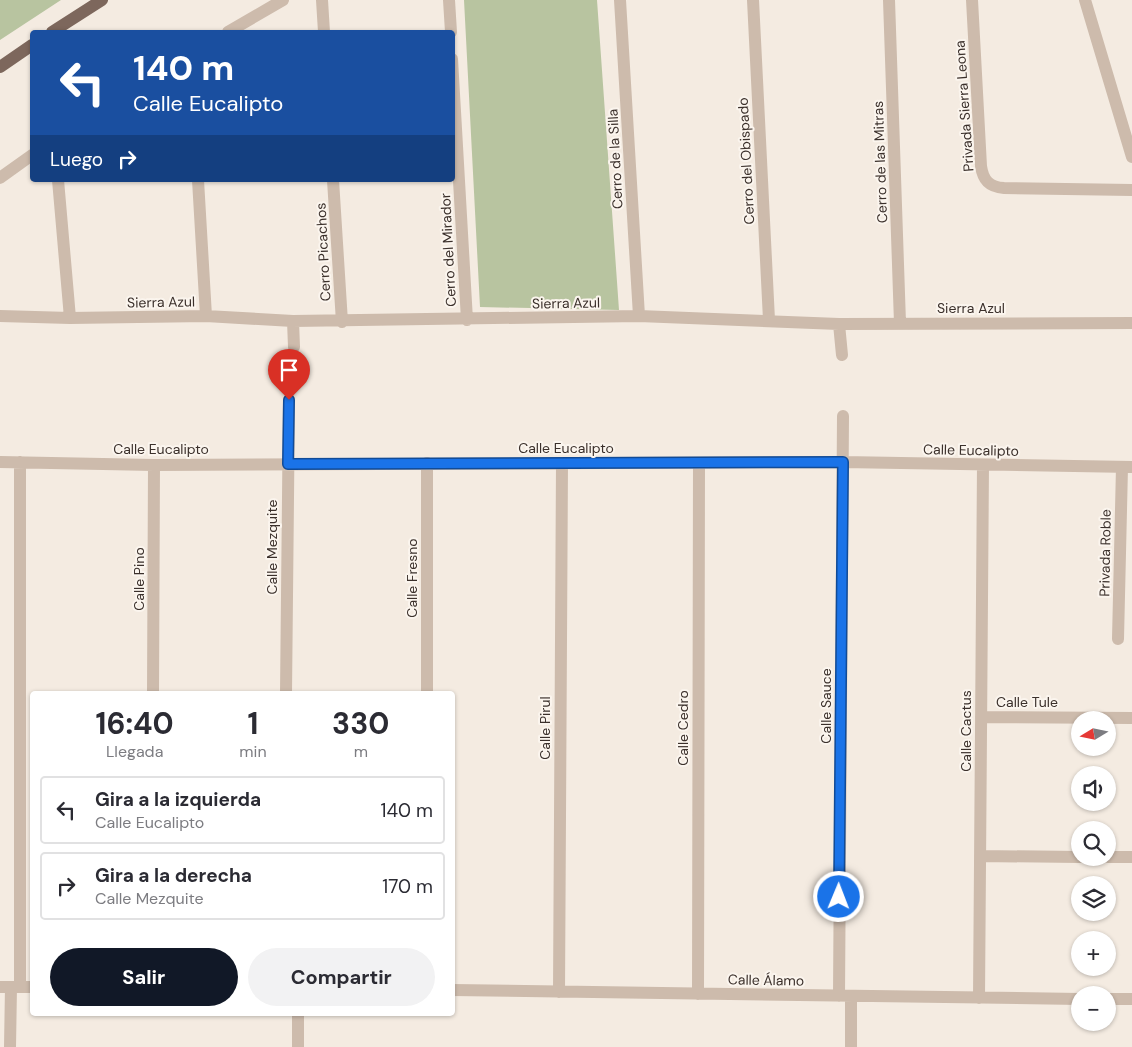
<!DOCTYPE html>
<html lang="es">
<head>
<meta charset="utf-8">
<style>
  body { margin:0; font-family:"DM Sans",sans-serif; background:#f2f2f3; color:#2b2b33; height:100vh; display:flex; flex-direction:column; font-size:19px; white-space:nowrap }
  * { box-sizing:border-box; margin:0 }
  p { font-size:16px; color:#7c7c81 }
  .icon { flex:none; width:28px; height:28px; fill:none; stroke:currentColor; stroke-width:2; stroke-linecap:round; stroke-linejoin:round }
  .map { position:relative; flex:1; overflow:hidden }
  .drawer { position:absolute; left:30px; top:691px; width:425px; height:325px; display:flex; flex-direction:column; background:#fff; border-radius:5px; box-shadow:0 1px 4px #0004 }
  .drawer>* { flex:none }
  .banner { position:absolute; left:30px; top:30px; width:425px; height:152px; border-radius:5px; box-shadow:0 1px 4px #0004; background:#1a4fa0; color:#fff; overflow:hidden }
  .needle { width:32px; rotate:260deg }
  .controls { position:absolute; left:1071px; top:711px; display:grid; gap:10px }
  .controls a { display:grid; place-items:center; width:45px; height:45px; border-radius:50%; background:#fff; box-shadow:0 1px 4px #0004; font-size:25px }
  .pin { position:absolute; display:grid; place-items:center; width:42px; height:42px; color:#fff; margin:-51px -21px; border-radius:50% 50% 50% 0; rotate:-45deg; box-shadow:0 0 5px #0007 }
  .pin .icon { rotate:45deg }
  .me { position:absolute; width:55px; margin:-28px; rotate:1deg; stroke-linejoin:round; filter:drop-shadow(0 0 4px #0008) }
  .turn { display:flex; align-items:center; gap:18px; height:105px; padding:0 20px; font-size:22px }
  .turn .icon { width:65px; height:65px; stroke-width:2.5 }
  .turn b { display:block; font-size:35px; line-height:42px }
  .then { display:flex; align-items:center; height:48px; padding:0 20px; background:#0003; gap:10px; font-size:19px }
  .eta { display:flex; justify-content:space-evenly; align-items:center; height:85px; text-align:center }
  .eta b { font-size:30px; font-weight:700; line-height:35px }
  .action { display:flex; gap:10px; margin-top:auto; padding:10px 20px }
  .action a { flex:1; height:58px; border-radius:30px; background:#111827; color:#fff; font-size:20px; font-weight:700; line-height:58px; text-align:center }
  .action a+a { background:#f2f2f3; color:#2b2b33 }
  ul { padding:0; list-style:none }
  li { display:flex; align-items:center; gap:15px; height:68px; margin:0 10px 8px; padding:0 10px; border:2px solid #e1e1e2; border-radius:5px }
  li div { flex:1 }
  li b { display:block; font-size:19px }
  li em { font-style:normal }
  .map>svg:first-child { display:block }
</style>
</head>
<body>
<div class="map">
<svg width="1132" height="1047" viewBox="0 0 1132 1047">
  <rect width="100%" height="100%" fill="#f4ebe1"/>
  <path fill="#b8c4a0" d="M0 0H61L0 40Z
    M464 0H597L619 310 480 307Z"/>
  <g fill="none" stroke-linecap="round" stroke-linejoin="round">
    <path stroke="#cdbbac" stroke-width="12" d="M322 0 324 32
      M449 0 451 32
      M620 0 639 316
      M753 0 769 320
      M889 0 900 323
      M972 0 981 166C983 180 989 187 1004 188L1132 190
      M1085 0 1132 157
      M228 32 283 0
      M452 59 467 320
      M0 178 32 155
      M58 180 70 318
      M198 180 206 316
      M333 180 342 322
      M0 316 70 318 206 316 293 321 639 316 839 324 1132 323
      M293 321 294 347
      M839 324 842 355
      M0 462 154 465 843 462 1132 467
      M20 462V987
      M1118 639 1122 467
      M153 694 154 465
      M286 694 289 400
      M427 694V463
      M981 717 1132 718
      M980 856 1080 857
      M1108 857H1132
      M0 987H32
      M452 990 1080 999
      M559 992 562 464
      M698 994 699 463
      M839 996 843 416
      M979 998 983 465
      M1108 999H1132
      M10 1047 11 987
      M298 1047V1014
      M851 1047V996"/>
    <path stroke="#7d675c" stroke-width="12" d="M52 32 102 0
      M0 67 32 45"/>
  </g>
  <g fill="none" stroke-linecap="round" stroke-linejoin="round">
    <g stroke="#114b97" stroke-width="12">
      <path id="route" d="M289 400 288 464 843 462 839 897"/>
    </g>
    <use href="#route" stroke="#1a73e8" stroke-width="9"/>
  </g>
  <g text-anchor="middle" stroke-width="4" stroke-linejoin="round" paint-order="stroke">
    <g font-size="14" fill="#3b302b" stroke="#fbf5ee">
      <text transform="translate(964 106) rotate(-94)" y="5">Privada Sierra Leona</text>
      <text transform="translate(615 159) rotate(-93)" y="5">Cerro de la Silla</text>
      <text transform="translate(746 161) rotate(-93)" y="5">Cerro del Obispado</text>
      <text transform="translate(880 162) rotate(-92)" y="5">Cerro de las Mitras</text>
      <text transform="translate(448 250) rotate(-93)" y="5">Cerro del Mirador</text>
      <text transform="translate(323 252) rotate(-93)" y="5">Cerro Picachos</text>
      <text transform="translate(161 302) rotate(-1)" y="5">Sierra Azul</text>
      <text transform="translate(566 303) rotate(-1)" y="5">Sierra Azul</text>
      <text x="971" y="313">Sierra Azul</text>
      <text x="566" y="453">Calle Eucalipto</text>
      <text x="161" y="454">Calle Eucalipto</text>
      <text transform="translate(971 450) rotate(1)" y="5">Calle Eucalipto</text>
      <text transform="translate(272 547) rotate(-90)" y="5">Calle Mezquite</text>
      <text transform="translate(1105 553) rotate(-89)" y="5">Privada Roble</text>
      <text transform="translate(412 578) rotate(-90)" y="5">Calle Fresno</text>
      <text transform="translate(139 579) rotate(-90)" y="5">Calle Pino</text>
      <text x="1027" y="707">Calle Tule</text>
      <text transform="translate(826 706) rotate(-90)" y="5">Calle Sauce</text>
      <text transform="translate(545 728) rotate(-90)" y="5">Calle Pirul</text>
      <text transform="translate(683 728) rotate(-90)" y="5">Calle Cedro</text>
      <text transform="translate(966 731) rotate(-90)" y="5">Calle Cactus</text>
      <text transform="translate(766 980) rotate(1)" y="5">Calle Álamo</text>
    </g>
  </g>
</svg>
<div class="controls">
<a><svg class="needle" viewBox="-14 -14 28 28"><path d="M0-13l5 13h-10z" fill="#e53935"/><path d="M0 13l5-13h-10z" fill="#7c7c81"/></svg></a>
<a><svg class="icon" aria-label="sound" viewBox="0 0 24 24"><path d="M4 9h4l5-4v14l-5-4H4zM17 9q2 3 0 6"/></svg></a>
<a><svg class="icon" aria-label="search" viewBox="0 0 24 24"><circle cx="10" cy="10" r="6"/><path d="M15 15l6 6"/></svg></a>
<a><svg class="icon" aria-label="layers" viewBox="0 0 24 24"><path d="M12 4l9 5-9 5-9-5zM3 14l9 5 9-5"/></svg></a>
<a>+</a>
<a>−</a>
</div>
<div class="pin" style="left:289px;top:400px;background:#d93025"><svg class="icon" aria-label="arrive" viewBox="0 0 24 24"><path d="M6 21V4h12l-3 4 3 4H6"/></svg></div>
<svg class="me" style="left:839px;top:897px" viewBox="-20 -20 40 40"><circle r="17" fill="#1a73e8" stroke="#fff" stroke-width="3"/><path d="M0-11L8 9 0 5-8 9z" fill="#fff"/></svg>
<div class="banner">
<div class="turn"><svg class="icon" aria-label="left" viewBox="0 0 24 24"><path d="M17 20v-9H6M10 6l-5 5 5 5"/></svg><div><b>140 m</b>Calle Eucalipto</div></div>
<div class="then">Luego<svg class="icon" aria-label="right" viewBox="0 0 24 24"><path d="M7 20v-9h11M14 6l5 5-5 5"/></svg></div>
</div>
<section class="drawer">
<div class="eta">
<div><b>16:40</b><p>Llegada</p></div>
<div><b>1</b><p>min</p></div>
<div><b>330</b><p>m</p></div>
</div>
<ul>
<li><svg class="icon" aria-label="left" viewBox="0 0 24 24"><path d="M17 20v-9H6M10 6l-5 5 5 5"/></svg><div><b>Gira a la izquierda</b><p>Calle Eucalipto</p></div><em>140 m</em></li>
<li><svg class="icon" aria-label="right" viewBox="0 0 24 24"><path d="M7 20v-9h11M14 6l5 5-5 5"/></svg><div><b>Gira a la derecha</b><p>Calle Mezquite</p></div><em>170 m</em></li>
</ul>
<div class="action"><a>Salir</a><a>Compartir</a></div>
</section>
</div>
</body>
</html>
